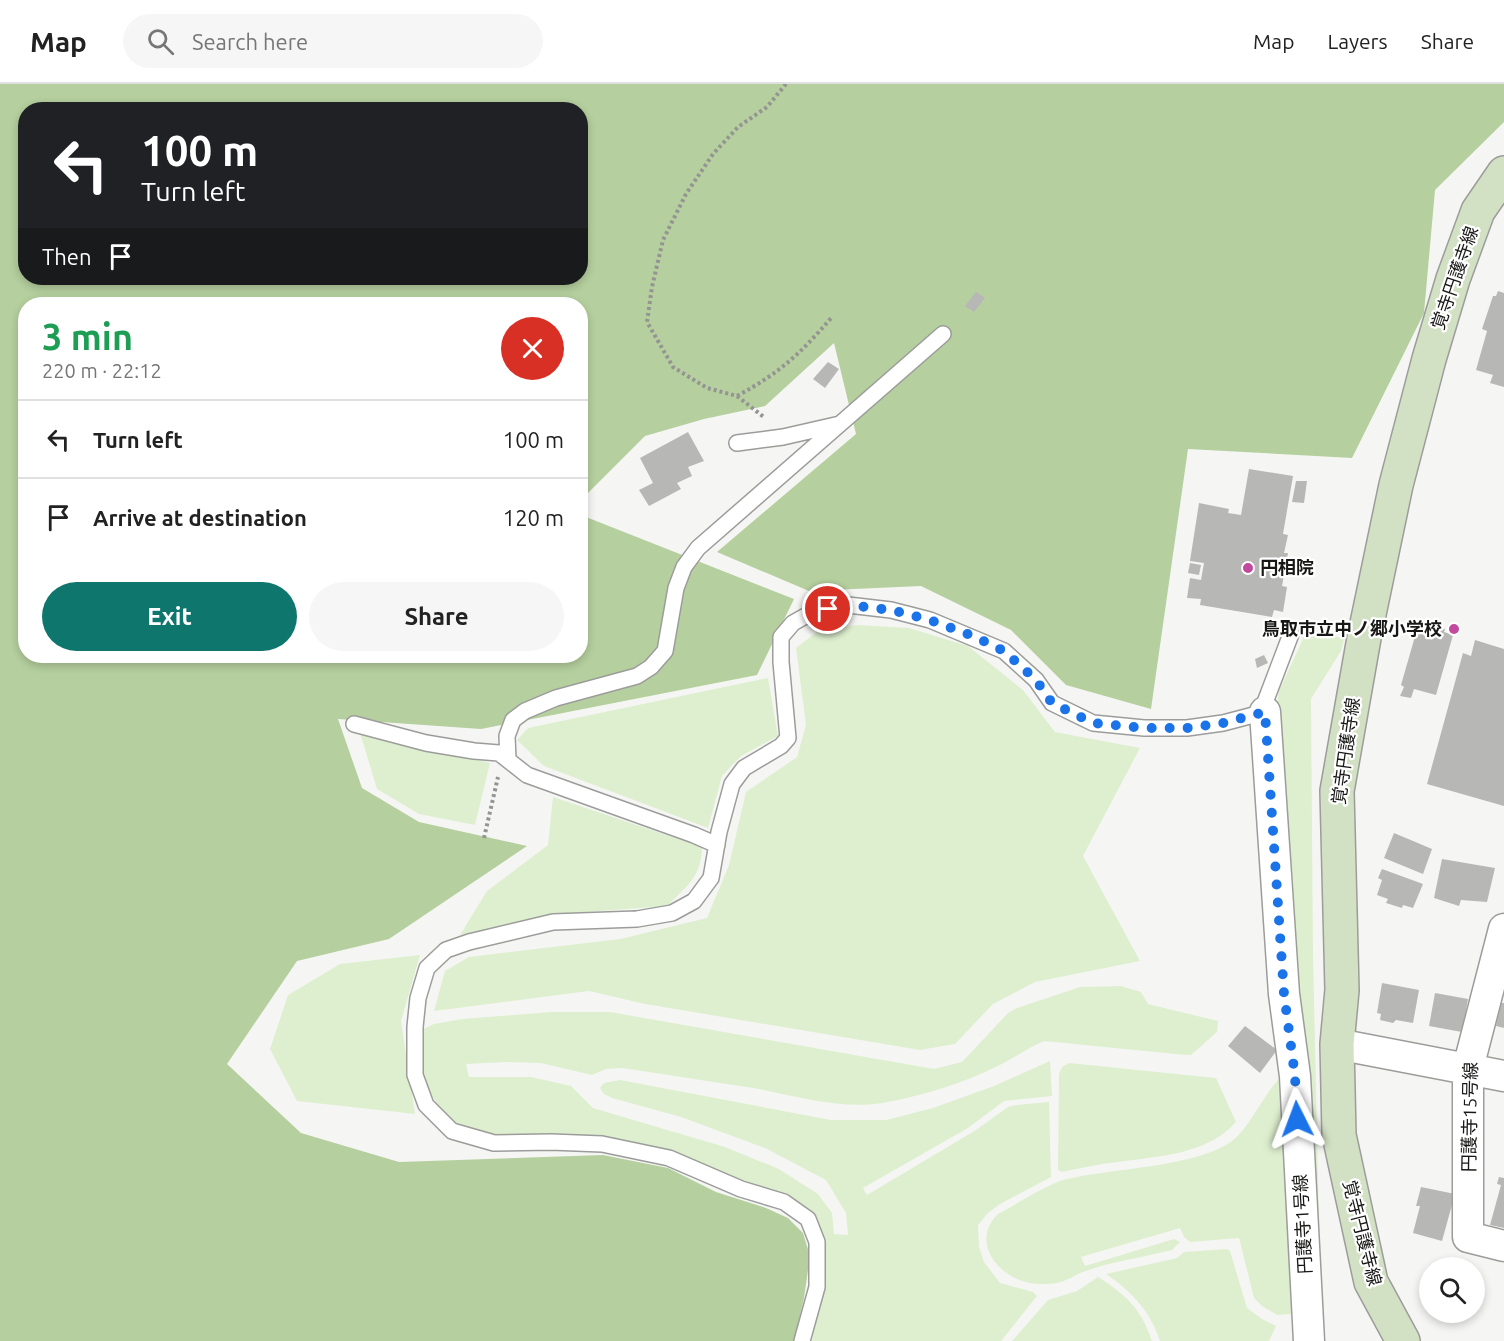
<!DOCTYPE html>
<html lang="en">
<head>
<meta charset="utf-8">
<style>
  body { margin:0; font-family:Ubuntu,"Noto Sans JP",sans-serif; background:#f6f6f6; color:#222; height:100vh; display:flex; flex-direction:column; font-size:22px; white-space:nowrap }
  * { box-sizing:border-box; margin:0 }
  p { font-size:20px; color:#767676 }
  .icon { flex:none; width:33px; height:33px; fill:none; stroke:currentColor; stroke-width:2; stroke-linecap:round; stroke-linejoin:round }
  .map { position:relative; flex:1; overflow:hidden }
  .side { position:absolute; left:18px; top:213px; width:570px; height:366px; display:flex; flex-direction:column; background:#fff; border-radius:24px; box-shadow:0 3px 9px #0003 }
  .side>* { flex:none }
  .hud { position:absolute; left:18px; top:18px; width:570px; height:183px; border-radius:24px; box-shadow:0 3px 9px #0003; background:#202124; color:#fff; overflow:hidden }
  .fabs { position:absolute; left:1419px; top:1173px; display:grid; gap:12px }
  .fabs a { display:grid; place-items:center; width:66px; height:66px; border-radius:50%; background:#fff; box-shadow:0 3px 9px #0003; font-size:30px }
  .pin { position:absolute; display:grid; place-items:center; width:51px; height:51px; color:#fff; margin:-26px; border:3px solid #fff; border-radius:50%; box-shadow:0 2px 6px #0007 }
  .me { position:absolute; width:66px; margin:-33px; rotate:357deg; stroke-linejoin:round; filter:drop-shadow(0 0 4px #0008) }
  .turn { display:flex; align-items:center; gap:21px; height:126px; padding:0 24px; font-size:27px }
  .turn .icon { width:78px; height:78px; stroke-width:2.5 }
  .turn b { display:block; font-size:42px; line-height:51px }
  .then { display:flex; align-items:center; height:57px; padding:0 24px; background:#0003; gap:12px; font-size:22px }
  .round { display:grid; place-items:center; flex:none; width:63px; height:63px; border-radius:32px; background:#f6f6f6 }
  .head { display:flex; align-items:center; justify-content:space-between; height:102px; padding:0 24px }
  h1 { font-size:36px; font-weight:700; line-height:45px; color:#1e9e55 }
  .action { display:flex; gap:12px; margin-top:auto; padding:12px 24px }
  .action a { flex:1; height:69px; border-radius:36px; background:#0f766e; color:#fff; font-size:24px; font-weight:700; line-height:69px; text-align:center }
  .action a+a { background:#f6f6f6; color:#222 }
  ul { padding:0; list-style:none }
  li { display:flex; align-items:center; gap:18px; height:78px; padding:0 24px; border-top:2px solid #e0e0e0 }
  li div { flex:1 }
  li b { display:block; font-size:22px }
  li em { font-style:normal }
  header { display:flex; align-items:center; gap:36px; box-sizing:border-box; height:84px; padding:0 30px; background:#fff; border-bottom:2px solid #e0e0e0 }
  header strong { font-size:28px }
  nav { display:flex; gap:33px; margin-inline-start:auto; font-size:21px }
  .search { width:420px; height:54px; background:#f6f6f6; display:flex; align-items:center; gap:15px; box-sizing:border-box; padding:0 21px; border-radius:33px; color:#767676; font-size:22px }
  .map>svg:first-child { display:block }
</style>
</head>
<body>
<header>
<strong>Map</strong>
<div class="search"><svg class="icon" aria-label="search" viewBox="0 0 24 24"><circle cx="10" cy="10" r="6"/><path d="M15 15l6 6"/></svg>Search here</div>
<nav><a>Map</a><a>Layers</a><a>Share</a></nav>
</header>
<div class="map">
<svg width="1504" height="1257" viewBox="0 0 1504 1257">
  <rect width="100%" height="100%" fill="#f5f6f3"/>
  <path fill="#deefcf" d="M857 541 909 544 968 562 1023 606 1055 648 1140 664 1083 772 1140 877 1035 898 993 920 955 960 920 966 645 920 589 907 434 927 445 887 469 873 620 855 707 834 729 781 746 708 797 673 806 641 796 564 818 547Z
    M1308 544 1344 555 1341 567 1311 615 1313 869 1319 1141H1313L1275 633 1279 607Z
    M768 594 778 652 741 672 722 692 708 744 544 682 517 656 528 644Z
    M360 649 490 679 475 741 419 730 377 705Z
    M553 713 702 763C702 792 686 803 667 822L560 830 460 851 487 807 548 761Z
    M420 871 401 937 415 1030 297 1017 270 965 288 911 340 880Z
    M1121 902 1141 908 1148 920 1218 937 1217 948 1191 971H1185L1044 957C1027 964 1013 975 996 983 963 999 925 1011 888 1018 843 1027 797 1012 753 1004 709 997 666 991 622 984L606 985 592 991 541 979 505 978 466 980 469 993H531L571 1002 593 1024 725 1063 779 1085 818 1110 832 1129 834 1150 848 1151 846 1129 826 1096 765 1064 681 1033 612 1014 604 1010 600 1004 604 999 620 996 831 1036H886L933 1024 994 1002 1050 977 1052 1012 1004 1017 968 1044 863 1104 867 1111 976 1046 1008 1023 1016 1021 1049 1018 1051 1093 1000 1120 988 1129 978 1141 979 1163 984 1178 1000 1199 1033 1208 1037 1212 1001 1257H812L825 1184 821 1146 803 1123 768 1105 715 1087 594 1053 546 1050 486 1051 458 1043 439 1023 428 1005 424 996 423 945 434 940 462 935 551 928H610L934 985 962 978 1008 929 1017 924 1080 903Z
    M1069 979 1216 994 1236 1038C1207 1071 1158 1072 1118 1078 1100 1080 1081 1084 1062 1088L1058 1086 1059 990 1062 983Z
    M1282 992 1293 1221 1291 1230 1277 1231 1262 1222 1254 1214 1239 1154 1190 1158 1184 1153 1180 1144 1081 1173 1085 1182 1174 1155 1180 1158 1172 1166C1144 1173 1109 1178 1083 1188 1077 1190 1072 1194 1066 1196 1059 1200 1048 1200 1039 1200 1004 1200 967 1160 998 1130 1015 1121 1046 1101 1063 1096 1109 1084 1195 1084 1232 1057 1253 1040 1262 1011 1282 992Z
    M1227 1165 1230 1167 1247 1224 1262 1235 1276 1242 1269 1257H1160C1150 1227 1132 1208 1106 1190L1177 1174 1184 1168Z
    M1098 1193C1126 1211 1141 1224 1152 1257H1012L1048 1216 1077 1207Z"/>
  <path fill="#b5cf9e" fill-rule="evenodd" d="M0 0H1504V38L1435 106 1424 229 1352 374 1188 365 1151 625 1066 601 1011 546 921 502 809 507 717 468 856 350 834 259 765 322 704 335 645 352 581 416 580 220H26V572H580L581 431 794 515 757 591 481 645 338 635 362 704 419 738 527 762 389 855 297 877 227 980 301 1049 399 1078 603 1071 668 1084 716 1108 766 1124 788 1134 803 1149 810 1172 804 1214 794 1257H0ZM26 26H580V194H26Z"/>
  <path fill="#b7b8b6" d="M1498 207 1504 209V303L1490 299 1493 291 1476 286 1487 247 1482 245 1493 212H1496Z
    M976 208 985 214 974 228 965 222Z
    M828 278 839 285 825 304 813 295Z
    M688 348 704 377 688 383 692 392 677 399 681 405 649 422 639 406 653 399 640 374Z
    M1249 385 1293 392 1283 450 1288 451 1284 469H1288L1282 502 1287 503 1283 528 1274 526 1272 533 1200 521 1201 515 1187 514 1190 494 1201 496 1204 479 1190 477 1199 419 1229 425 1228 429 1241 431Z
    M1296 397H1307L1304 419 1292 418Z
    M1190 479 1201 481 1199 491 1188 489Z
    M1433 541 1445 545 1444 548 1453 551 1436 611 1414 605 1411 614 1400 612 1404 603 1401 601 1418 542 1432 546Z
    M1475 556 1504 565V722L1427 700 1463 569 1471 572Z
    M1264 571 1268 579 1257 584 1255 575Z
    M1394 749 1432 765 1423 790 1384 774Z
    M1442 775 1495 784 1487 818 1461 816 1459 822 1434 814Z
    M1382 785 1423 800 1413 824 1403 821 1402 824 1386 819 1388 815 1377 811 1382 796 1378 794Z
    M1382 899 1419 906 1413 939 1396 936 1393 939 1380 936 1381 930 1377 929Z
    M1435 909 1468 915 1462 948 1429 942Z
    M1501 919H1504V944L1496 942Z
    M1245 942 1277 966 1260 989 1228 962Z
    M1499 1093 1504 1094V1144L1490 1141 1501 1101 1497 1100Z
    M1421 1103 1455 1110 1442 1157 1413 1149 1420 1122H1416Z"/>
  <g fill="none" stroke-linecap="round" stroke-linejoin="round">
    <g stroke="#9c9d9b" stroke-width="18">
      <path id="lane" d="M737 359 783 353 840 340
        M354 640 426 659 474 667 499 669 527 691 694 751 717 761
        M508 676 507 652 513 636 525 627 556 614 637 592 651 583 665 567 676 504 684 483 698 464 943 250
        M802 1257 817 1203V1158L808 1135 784 1118 741 1105 669 1074 602 1060 551 1058 494 1059 452 1047 426 1021 415 991V943L418 914 427 884 446 866 469 858 553 838 637 835 672 829 694 817 711 794 719 748 732 700 744 684 781 662 788 654 781 578V553L793 539 809 530 848 521 891 526 930 536 1004 567 1036 596 1052 619 1093 639 1144 644H1187L1223 639 1265 628 1264 621 1291 550"/>
    </g>
    <g stroke="#9c9d9b" stroke-width="33">
      <path id="street" d="M1265 628 1284 910 1295 992 1309 1257
        M1504 845 1468 984V1153L1504 1162
        M1337 960 1504 992"/>
    </g>
    <g stroke="#9c9d9b" stroke-width="36">
      <path id="secondary" d="M1403 1257 1371 1198 1339 1051 1337 960 1342 906 1337 707 1364 554 1396 401 1429 275 1453 195 1478 127 1504 89"/>
    </g>
    <path stroke="#949492" stroke-width="4" stroke-dasharray="3 3" stroke-linecap="butt" d="M786 0 767 23 738 43 713 70 686 110 663 156 652 203 647 238 673 283 707 304 737 312C781 288 800 270 832 233
      M737 312 765 334
      M484 754 498 693"/>
    <use href="#lane" stroke="#fff" stroke-width="15"/>
    <use href="#street" stroke="#fff" stroke-width="30"/>
    <use href="#secondary" stroke="#d2e0c3" stroke-width="33"/>
  </g>
  <g fill="none" stroke-linecap="round" stroke-linejoin="round">
    <path stroke="#1a73e8" stroke-width="10" stroke-dasharray="0 18" d="M828 525 848 521 891 526 930 536 973 552 1004 567 1036 596 1052 619 1093 639 1144 644H1187L1223 639 1265 628 1284 910 1295 992 1297 1035"/>
  </g>
  <g fill="#c14a9f" stroke="#fff" stroke-width="2">
    <circle cx="1248" cy="484" r="6"/>
    <circle cx="1454" cy="545" r="6"/>
  </g>
  <g text-anchor="middle" stroke-width="4.5" stroke-linejoin="round" paint-order="stroke">
    <g font-size="18" fill="#171716" stroke="#fff">
      <text transform="translate(1455 194) rotate(-71)" y="6">覚寺円護寺線</text>
      <text transform="translate(1346 667) rotate(-82)" y="6">覚寺円護寺線</text>
      <text transform="translate(1470 1033) rotate(-89)" y="6">円護寺15号線</text>
      <text transform="translate(1303 1140) rotate(-93)" y="6">円護寺1号線</text>
      <text transform="translate(1362 1149) rotate(76)" y="6">覚寺円護寺線</text>
    </g>
    <g font-size="18" font-weight="bold" fill="#171716" stroke="#fff" text-anchor="start">
      <text x="1260" y="490">円相院</text>
      <text x="1442" y="551" text-anchor="end">鳥取市立中ノ郷小学校</text>
    </g>
  </g>
</svg>
<div class="fabs">
<a><svg class="icon" aria-label="search" viewBox="0 0 24 24"><circle cx="10" cy="10" r="6"/><path d="M15 15l6 6"/></svg></a>
</div>
<div class="pin" style="left:828px;top:525px;background:#d93025"><svg class="icon" aria-label="arrive" viewBox="0 0 24 24"><path d="M6 21V4h12l-3 4 3 4H6"/></svg></div>
<svg class="me" style="left:1297px;top:1035px" viewBox="-20 -20 40 40"><path d="M0-17L14 15 0 8-14 15z" fill="#1a73e8" stroke="#fff" stroke-width="4"/></svg>
<div class="hud">
<div class="turn"><svg class="icon" aria-label="left" viewBox="0 0 24 24"><path d="M17 20v-9H6M10 6l-5 5 5 5"/></svg><div><b>100 m</b>Turn left</div></div>
<div class="then">Then<svg class="icon" aria-label="arrive" viewBox="0 0 24 24"><path d="M6 21V4h12l-3 4 3 4H6"/></svg></div>
</div>
<section class="side">
<div class="head"><div><h1>3 min</h1><p>220 m · 22:12</p></div><a class="round" style="background:#d93025;color:#fff"><svg class="icon" aria-label="close" viewBox="0 0 24 24"><path d="M6 6l12 12M18 6L6 18"/></svg></a></div>
<ul>
<li><svg class="icon" aria-label="left" viewBox="0 0 24 24"><path d="M17 20v-9H6M10 6l-5 5 5 5"/></svg><div><b>Turn left</b></div><em>100 m</em></li>
<li><svg class="icon" aria-label="arrive" viewBox="0 0 24 24"><path d="M6 21V4h12l-3 4 3 4H6"/></svg><div><b>Arrive at destination</b></div><em>120 m</em></li>
</ul>
<div class="action"><a>Exit</a><a>Share</a></div>
</section>
</div>
</body>
</html>
